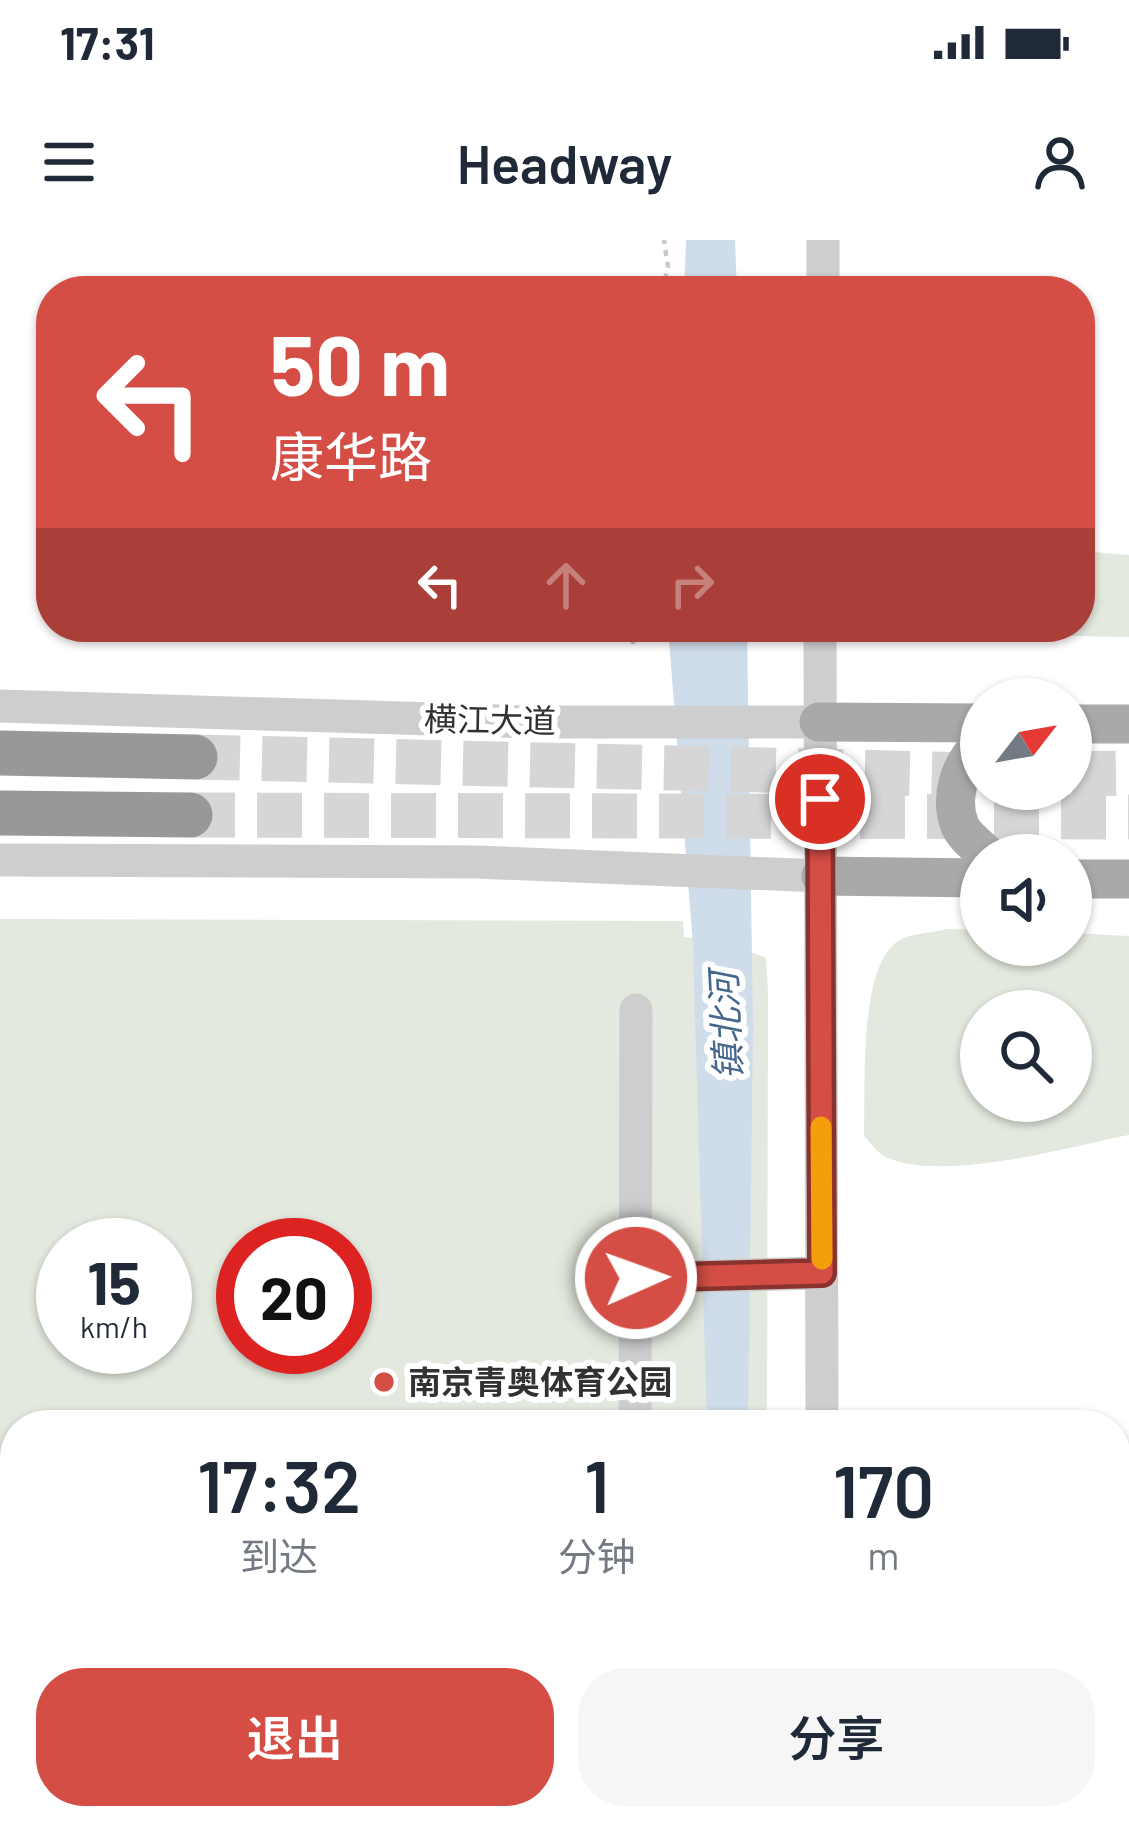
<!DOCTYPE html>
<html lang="zh">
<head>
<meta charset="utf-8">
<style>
  body { margin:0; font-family:Barlow,"Noto Sans SC",sans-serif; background:#f6f6f7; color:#1f2937; height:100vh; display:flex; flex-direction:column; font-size:45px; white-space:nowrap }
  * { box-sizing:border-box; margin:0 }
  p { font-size:39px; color:#747a83 }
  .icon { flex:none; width:66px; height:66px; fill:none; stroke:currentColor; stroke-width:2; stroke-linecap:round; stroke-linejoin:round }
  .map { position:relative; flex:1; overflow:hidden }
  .drawer { position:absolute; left:0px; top:1170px; width:1131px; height:420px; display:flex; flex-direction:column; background:#fff; border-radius:48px 48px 0 0; box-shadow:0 3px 9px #0004 }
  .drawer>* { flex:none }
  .banner { position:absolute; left:36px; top:36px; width:1059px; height:366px; border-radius:48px; box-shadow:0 3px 9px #0004; background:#d54e46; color:#fff; overflow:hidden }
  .needle { width:78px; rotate:59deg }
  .buttons { position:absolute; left:960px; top:438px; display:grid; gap:24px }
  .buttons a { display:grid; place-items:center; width:132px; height:132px; border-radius:50%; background:#fff; box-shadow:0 3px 9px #0004; font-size:60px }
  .speed { position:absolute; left:36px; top:978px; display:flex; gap:24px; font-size:60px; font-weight:700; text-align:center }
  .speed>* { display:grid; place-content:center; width:156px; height:156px; border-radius:50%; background:#fff; box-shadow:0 3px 9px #0004; line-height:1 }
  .speed small { font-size:30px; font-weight:400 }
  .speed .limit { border:18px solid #d22; background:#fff; color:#111 }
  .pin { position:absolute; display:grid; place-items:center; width:102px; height:102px; color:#fff; margin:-51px; border:6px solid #fff; border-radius:50%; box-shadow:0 3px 12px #0007 }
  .me { position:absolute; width:132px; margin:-66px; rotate:88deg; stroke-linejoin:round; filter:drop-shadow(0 0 9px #0008) }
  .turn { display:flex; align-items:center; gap:42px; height:252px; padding:0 36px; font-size:54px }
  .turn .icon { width:156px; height:156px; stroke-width:2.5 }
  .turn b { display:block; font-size:84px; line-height:102px }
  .lanes { display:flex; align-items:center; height:114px; padding:0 36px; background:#0003; justify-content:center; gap:60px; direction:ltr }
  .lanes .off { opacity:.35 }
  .eta { display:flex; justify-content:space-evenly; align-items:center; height:204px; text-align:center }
  .eta b { font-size:72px; font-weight:600; line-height:84px }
  .primary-button { display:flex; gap:24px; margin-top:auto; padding:24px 36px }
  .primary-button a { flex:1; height:138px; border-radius:48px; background:#d54e46; color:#fff; font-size:48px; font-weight:600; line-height:138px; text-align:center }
  .primary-button a+a { background:#f6f6f7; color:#1f2937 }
  .status { display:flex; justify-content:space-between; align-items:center; height:84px; padding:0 60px; background:#fff; direction:ltr }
  .status svg { height:33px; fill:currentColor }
  header { display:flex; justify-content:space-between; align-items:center; height:156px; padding:0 36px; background:#fff; font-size:54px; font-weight:600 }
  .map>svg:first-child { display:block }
</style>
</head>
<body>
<div class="status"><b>17:31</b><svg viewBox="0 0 49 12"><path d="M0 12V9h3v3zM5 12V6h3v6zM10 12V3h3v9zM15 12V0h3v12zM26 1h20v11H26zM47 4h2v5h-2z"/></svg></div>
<header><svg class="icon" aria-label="menu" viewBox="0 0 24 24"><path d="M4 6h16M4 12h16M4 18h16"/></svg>Headway<svg class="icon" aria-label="person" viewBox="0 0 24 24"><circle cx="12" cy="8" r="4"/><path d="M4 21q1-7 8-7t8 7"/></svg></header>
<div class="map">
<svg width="1129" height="1590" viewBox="0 0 1129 1590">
  <rect width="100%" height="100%" fill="#fff"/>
  <path fill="#e3e9de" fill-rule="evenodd" d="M1080 311 1129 315V397L956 394 953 387H1080Z
    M0 679 683 681 684 697 723 702 766 718 768 753 767 1185H15V1575H764V1590H0ZM63 1005H165V1107H63ZM243 1005H345V1107H243Z
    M948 689 981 690V705H1071V693L1129 696V895C1068 907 939 944 884 916 877 912 870 902 864 896 866 851 857 719 902 699 915 693 934 692 948 689ZM1071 771V861H981V771Z"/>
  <path fill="#cfdcea" d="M686 0H735L737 51H684Z
    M668 387H747L753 786 748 1185H707L693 705Z
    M705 1575H743V1590H704Z"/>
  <path fill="#181818" d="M15 1338V1487L0 1495V1341Z
    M466 1575H538L542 1590H471Z"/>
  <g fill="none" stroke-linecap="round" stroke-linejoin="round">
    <path stroke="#d6d6d6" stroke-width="45" stroke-dasharray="45 22" stroke-linecap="butt" d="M195 517 981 535
      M1071 534 1129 533
      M190 575 1129 577"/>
    <path stroke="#c8c8c8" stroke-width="4.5" stroke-dasharray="6 6" stroke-linecap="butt" d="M662 51 668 27 664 0
      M633 387V404"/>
    <path stroke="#cecece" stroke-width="33" d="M823 51V0
      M820 387 822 1185
      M0 466 533 482H819
      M0 620 476 622 821 636
      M636 1038 822 1033
      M635 1185 636 770
      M632 1590V1575
      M818 1590V1575"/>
    <path stroke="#a9a9a9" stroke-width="39" d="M819 482 981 483
      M1071 484H1129
      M981 505C959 525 949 558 960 586 965 597 979 607 987 615
      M821 636 981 638
      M1071 639H1129"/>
    <path stroke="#989898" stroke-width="45" d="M0 513 195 517
      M0 573 190 575"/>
  </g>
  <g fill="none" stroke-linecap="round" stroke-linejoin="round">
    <g stroke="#8a332e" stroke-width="30">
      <path id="route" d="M636 1038 822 1033 820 559"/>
    </g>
    <use href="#route" stroke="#d54e46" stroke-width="21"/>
    <path stroke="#f59e0b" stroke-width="21" d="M821 887 822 1019"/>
  </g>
  <circle fill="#d54e46" stroke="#fff" stroke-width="4.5" cx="384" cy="1142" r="12"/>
  <g text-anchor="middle" stroke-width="12" stroke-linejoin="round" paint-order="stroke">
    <g font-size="33" fill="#313131" stroke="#fff">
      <text transform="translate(490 480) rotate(1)" y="12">横江大道</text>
    </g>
    <g font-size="33" font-weight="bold" fill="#313131" stroke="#fff" text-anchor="start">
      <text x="408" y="1154">南京青奥体育公园</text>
    </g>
    <g font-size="36" font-style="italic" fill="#46688c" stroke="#fff">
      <text transform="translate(726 786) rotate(-93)" y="13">镇北河</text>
    </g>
  </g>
</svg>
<div class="buttons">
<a><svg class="needle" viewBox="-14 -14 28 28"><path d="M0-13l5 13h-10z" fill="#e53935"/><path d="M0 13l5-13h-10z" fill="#747a83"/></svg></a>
<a><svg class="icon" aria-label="sound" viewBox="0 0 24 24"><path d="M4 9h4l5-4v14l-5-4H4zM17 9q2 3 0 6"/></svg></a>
<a><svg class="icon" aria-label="search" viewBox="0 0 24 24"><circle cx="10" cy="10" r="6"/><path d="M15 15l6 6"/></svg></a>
</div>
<div class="speed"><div>15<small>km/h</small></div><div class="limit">20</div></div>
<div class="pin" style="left:820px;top:559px;background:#d93025"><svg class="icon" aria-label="arrive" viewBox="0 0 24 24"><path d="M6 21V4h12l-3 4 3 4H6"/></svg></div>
<svg class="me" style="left:636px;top:1038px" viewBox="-20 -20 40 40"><circle r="17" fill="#d54e46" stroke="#fff" stroke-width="3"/><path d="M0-11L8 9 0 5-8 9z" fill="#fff"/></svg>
<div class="banner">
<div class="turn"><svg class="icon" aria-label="left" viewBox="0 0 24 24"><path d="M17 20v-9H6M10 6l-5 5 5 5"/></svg><div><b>50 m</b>康华路</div></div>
<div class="lanes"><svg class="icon" aria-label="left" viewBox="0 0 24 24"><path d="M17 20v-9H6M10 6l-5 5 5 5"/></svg><svg class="icon off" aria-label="ahead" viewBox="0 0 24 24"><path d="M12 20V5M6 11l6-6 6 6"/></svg><svg class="icon off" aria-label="right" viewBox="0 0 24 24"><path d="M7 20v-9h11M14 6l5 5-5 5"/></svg></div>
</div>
<section class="drawer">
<div class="eta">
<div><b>17:32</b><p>到达</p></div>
<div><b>1</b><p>分钟</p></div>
<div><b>170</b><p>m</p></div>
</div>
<div class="primary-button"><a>退出</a><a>分享</a></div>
</section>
</div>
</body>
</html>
